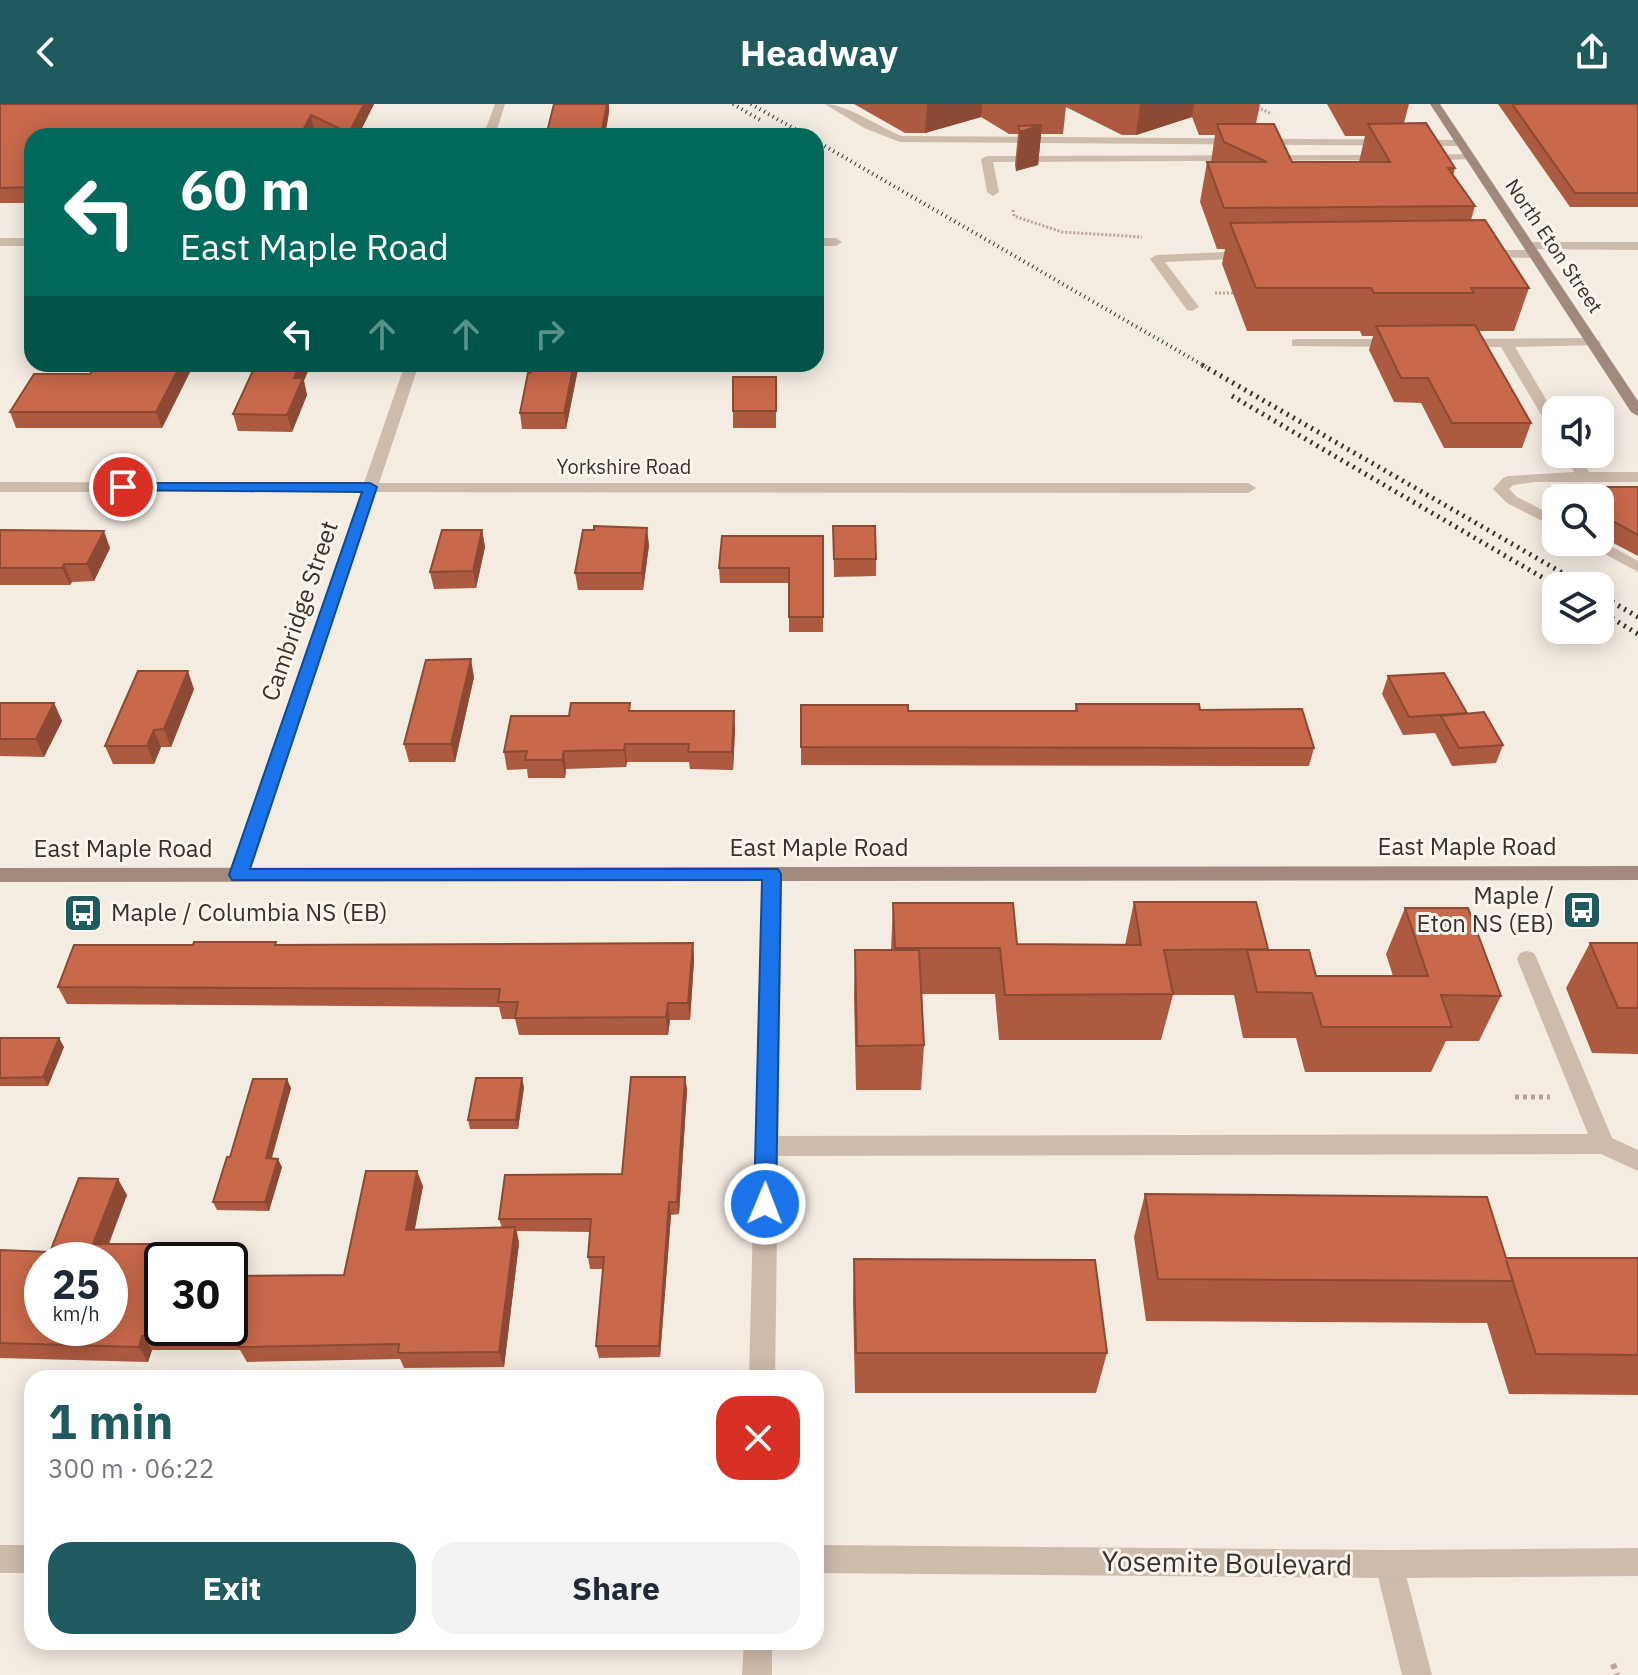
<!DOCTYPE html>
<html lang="en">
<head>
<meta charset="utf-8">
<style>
  body { margin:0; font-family:"IBM Plex Sans",sans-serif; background:#f2f2f3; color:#1f2937; height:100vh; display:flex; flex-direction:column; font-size:30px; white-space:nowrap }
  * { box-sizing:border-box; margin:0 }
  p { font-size:26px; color:#747a83 }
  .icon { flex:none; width:44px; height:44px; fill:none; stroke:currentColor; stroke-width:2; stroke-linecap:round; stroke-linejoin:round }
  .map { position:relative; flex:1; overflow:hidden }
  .details { position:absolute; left:24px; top:1266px; width:800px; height:280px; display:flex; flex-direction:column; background:#fff; border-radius:24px; box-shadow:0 4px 20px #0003 }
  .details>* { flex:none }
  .hud { position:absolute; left:24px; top:24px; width:800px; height:244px; border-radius:24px; box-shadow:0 4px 20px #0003; background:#00695c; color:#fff; overflow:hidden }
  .controls { position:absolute; left:1542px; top:292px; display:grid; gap:16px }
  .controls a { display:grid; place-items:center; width:72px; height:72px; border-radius:16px; background:#fff; box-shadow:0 4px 20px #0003; font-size:40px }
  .speed { position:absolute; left:24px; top:1138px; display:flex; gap:16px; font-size:40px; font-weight:700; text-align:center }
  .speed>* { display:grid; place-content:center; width:104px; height:104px; border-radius:50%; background:#fff; box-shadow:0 4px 20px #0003; line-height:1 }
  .speed small { font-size:20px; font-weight:400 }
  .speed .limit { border:4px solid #111; border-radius:12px; background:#fff; color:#111 }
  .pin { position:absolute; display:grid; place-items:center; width:68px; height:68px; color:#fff; margin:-34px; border:4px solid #fff; border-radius:50%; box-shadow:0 2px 8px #0007 }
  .me { position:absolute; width:88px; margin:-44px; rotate:1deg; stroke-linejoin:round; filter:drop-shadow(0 0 6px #0008) }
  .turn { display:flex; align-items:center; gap:28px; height:168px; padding:0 24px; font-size:36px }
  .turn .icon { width:104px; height:104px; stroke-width:2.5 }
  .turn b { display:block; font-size:56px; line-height:68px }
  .lanes { display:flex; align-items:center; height:76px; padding:0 24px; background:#0003; justify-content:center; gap:40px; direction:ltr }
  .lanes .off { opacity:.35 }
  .round { display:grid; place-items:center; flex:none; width:84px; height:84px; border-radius:24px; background:#f2f2f3 }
  .summary { display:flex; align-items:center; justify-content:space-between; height:136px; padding:0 24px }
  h1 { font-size:48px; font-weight:700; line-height:60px; color:#1f5a5e }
  .primary-button { display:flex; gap:16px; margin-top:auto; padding:16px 24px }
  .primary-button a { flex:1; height:92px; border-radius:24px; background:#1f5a5e; color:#fff; font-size:32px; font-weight:700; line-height:92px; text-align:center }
  .primary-button a+a { background:#f2f2f3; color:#1f2937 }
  header { display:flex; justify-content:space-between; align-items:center; height:104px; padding:0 24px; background:#1f5a5e; color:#fff; font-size:36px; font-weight:700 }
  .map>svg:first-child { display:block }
</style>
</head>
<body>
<header><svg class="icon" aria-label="back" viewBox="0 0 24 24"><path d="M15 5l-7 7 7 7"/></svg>Headway<svg class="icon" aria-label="share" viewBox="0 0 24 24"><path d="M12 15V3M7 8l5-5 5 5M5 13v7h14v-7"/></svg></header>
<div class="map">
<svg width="1638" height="1571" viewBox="0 0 1638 1571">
  <rect width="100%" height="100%" fill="#f4ebe1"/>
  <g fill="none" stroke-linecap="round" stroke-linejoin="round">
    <path stroke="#b9a596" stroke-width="3" stroke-dasharray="2 2" stroke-linecap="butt" d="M1250 0 1272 10
      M1013 106 1014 112 1062 128 1142 133
      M1215 189H1237"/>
    <path stroke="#b9a596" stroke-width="5" stroke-dasharray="4 4" stroke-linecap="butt" d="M1515 993H1550"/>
    <path stroke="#b9a596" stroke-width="6" stroke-dasharray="5 5" stroke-linecap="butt" d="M1613 1560 1617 1571"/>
    <path fill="#cdbbac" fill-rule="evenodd" d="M825 0C846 0 879 23 902 32L1461 36 1467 39 1461 42 900 38 864 24Z
      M1470 50 1476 53 1474 55 1422 57 1416 54 1422 51Z
      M1386 51 1390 52V56L993 58 999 88 993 92 987 88 981 55 987 52Z
      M1475 146H1535L1541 150 1535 154 1479 153 1475 152Z
      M1251 147 1255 148V154L1165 158 1199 203 1192 207 1187 206 1150 155 1156 151Z
      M1594 234 1601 238 1599 241 1515 243 1556 312V328L1549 324 1501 243H1461L1454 239 1461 235Z
      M1297 235H1397L1404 239 1397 243 1292 242V236Z
      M1564 350H1578L1589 368H1638V378H1536L1513 381 1509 385 1517 393 1556 413V424L1507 399 1493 385 1503 374 1508 372 1574 368Z
      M1600 436 1638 457V468L1583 438Z
      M1527 847 1534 849 1537 855 1612 1034 1638 1046V1067L1601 1050 766 1052 758 1049 755 1042 758 1035 766 1032 1588 1030 1517 855 1520 849Z
      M1389 1446 1399 1450 1403 1460 1432 1571H1402L1375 1460 1379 1450Z"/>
    <path fill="#cdbbac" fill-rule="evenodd" d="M495 0H505L495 32H483Z
      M0 134H32V142H0Z
      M816 134H836L842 138 836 142H816Z
      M1530 138H1638V146L1526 145V139Z
      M405 260H419L379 379H1248L1256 384 1248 389 376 388 248 771 245 776H231L228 771 361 388H0V378L364 379Z
      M772 763 779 765 782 770 775 1274H749L762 770 765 765Z
      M0 1441H32V1469H0Z
      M816 1441 1389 1446 1638 1444V1472L1389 1474 816 1469Z
      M744 1538H772V1571H742Z"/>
    <path fill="#a18a7d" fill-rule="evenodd" d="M1430 0H1440L1638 297V312L1631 308Z
      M1638 762V776L0 778V764Z"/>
    <path stroke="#3b302b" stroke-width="4" stroke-dasharray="1 4" stroke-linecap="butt" d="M733 0 760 16
      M751 0 807 32
      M816 37 1206 263"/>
    <path stroke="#3b302b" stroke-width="5" stroke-dasharray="2 5" stroke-linecap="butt" d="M1202 261 1585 482
      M1232 292 1557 482
      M1600 491 1638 513
      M1600 507 1638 530"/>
  </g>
  <path fill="#ac5a40" d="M0 0H374L358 32H327L314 25 311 32H32V99H0Z
    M854 0H1260L1256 20 1292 58H1359L1365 32H1345L1327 0H1409L1404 19 1455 64 1453 72 1475 102 1471 116 1529 184 1514 227H1479L1531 319 1522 344H1444L1421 299 1394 298 1369 246 1373 232H1362L1360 227H1247L1222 160 1225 145H1217L1200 98 1207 58H1211L1215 31H1199L1192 13 1136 31H1122L1066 3 1063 30H1041L1038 61 1016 67 1015 61 1018 30H1009L981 13 925 29H905Z
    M1498 0H1638V103H1570Z
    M194 260 162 324H16L10 308 90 270Z
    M533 260H579L566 325H522L520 309Z
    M642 260H676V262L642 263Z
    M776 273V324H733V307Z
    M304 277 307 291 292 328 238 327 233 310Z
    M1549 383H1638V452L1600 432V394H1556V408L1542 400Z
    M833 422 876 455V472L834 473Z
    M0 426 110 444 94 477 72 478 70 481H0Z
    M482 426 485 443 476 484 434 485 430 468Z
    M823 432V528H789V479H720L719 464Z
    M649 441 643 486H578L575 469Z
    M1388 572 1467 610 1503 641 1496 659 1452 662 1435 629 1403 631 1382 590Z
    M474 573 455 658H409L404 640Z
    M194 585 171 643H161L154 660H113L105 642Z
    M0 599H54L62 617 44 653 0 652Z
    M1076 600 1200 606 1314 644 1309 662 801 661V601L908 607H1075Z
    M631 607 735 625 733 666 690 665 689 658H627L626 663 566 665 565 674H528L527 665 507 666 504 648Z
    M1134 798 1268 846 1316 872H1393L1386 850 1405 804 1501 892 1479 937H1446L1431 968H1305L1296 934H1243L1234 891H1173L1161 936H999L995 890H922L924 941 921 986H856L854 892 855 846H891L893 799 1017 840 1125 841Z
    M693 839 694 856 690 916H670L668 931H519L515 915H502L499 903 67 900 58 883 277 841Z
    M1590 839H1638V950L1592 949 1566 884Z
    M0 934 64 943 48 982H0Z
    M685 973 687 986 679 1110 671 1111 660 1253 599 1254 596 1242 603 1165H590L588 1153 590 1128 517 1127 519 1139 504 1263 404 1264 400 1255 247 1258 240 1246H152L148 1258 0 1254V1146L50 1148 127 1091 108 1140H186L194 1155 162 1224 344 1171 423 1082 414 1126 502 1124 499 1115 622 1070Z
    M524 983 518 1025H470L468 1016Z
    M291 984 272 1054 282 1063 269 1107 217 1106 213 1098 230 1053Z
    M1145 1090 1506 1154H1638V1291L1509 1290 1487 1219 1146 1217 1134 1133Z
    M854 1155 1107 1249 1096 1289H855L853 1197Z"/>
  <path fill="#8c4a34" d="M364 0H374L358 32H349V29Z
    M607 0H609V9L605 32H601Z
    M927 0H982L981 13 925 29Z
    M1140 0H1194L1192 13 1136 31Z
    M311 11 314 25 311 32H300Z
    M1042 21 1038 61 1016 67 1020 28Z
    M181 260H194L162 324 156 308Z
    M300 260H311L304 277 307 291 292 328 287 311 294 274Z
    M574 260H579L566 325 564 309Z
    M647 424 649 441 643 486 642 469Z
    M482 426 485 443 476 484 473 467Z
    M104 427 110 444 94 477 87 460Z
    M64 460 72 478 70 481 62 464Z
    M471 555 474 573 455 658 451 640Z
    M188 567 194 585 171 643 164 625Z
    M54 599 62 617 44 653 36 635Z
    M734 607 735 625 733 666 732 648Z
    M154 626 161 643 154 660 147 642Z
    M625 640 627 658 626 663 624 646Z
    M564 647 566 665 565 674 562 656Z
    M693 839 694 856 690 916 688 899Z
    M668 899 670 916 668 931 666 913Z
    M59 934 64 943 48 982 43 973Z
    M685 973 687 986 679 1110 677 1098Z
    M522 974 524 983 518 1025 516 1016Z
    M287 975 291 984 269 1063 266 1054Z
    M278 1055 282 1063 269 1107 265 1098Z
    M417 1067 423 1082 412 1141 406 1126Z
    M118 1075 127 1091 103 1156 93 1140Z
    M669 1098 671 1111 660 1253 659 1242Z
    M515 1123 519 1139 504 1263 499 1248Z
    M186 1140 194 1155V1156H181Z
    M142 1232 152 1246 148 1258 139 1243Z"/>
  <path fill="#c8694b" stroke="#8c4a34" stroke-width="2" fill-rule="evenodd" d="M0 0H364L349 29 311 11 300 32H32V83L0 84Z
    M554 0H607L601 32H546Z
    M1512 0H1638V89H1575Z
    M1426 19 1455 64H1448L1475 102 1224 104 1207 58H1267L1224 38 1217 20H1274L1292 58H1390L1368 20Z
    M1042 21 1020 28 1018 22Z
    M1485 116 1529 184H1471L1474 189H1374L1371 184H1256L1230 119Z
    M1475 221 1531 319H1452L1428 274H1401L1376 222Z
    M96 260H181L156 308H10L34 270H90Z
    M256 260H300L294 274H303L287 311 233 310Z
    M533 260H574L564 309H520L528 269H531Z
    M733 273H776V307H733Z
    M1549 383H1638V431L1600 410V394H1569Z
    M594 422 647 424 642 469H575L583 426H594Z
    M833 422H875L876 455H834Z
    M0 426 104 427 87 460H64L62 464H0Z
    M442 426H482L473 467 430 468Z
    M722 432H823V513H789V464H719Z
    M471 555 451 640H404L426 556Z
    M138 567H188L164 625 154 626 147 642H105Z
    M1444 569 1467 609 1409 613 1388 572Z
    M0 599H54L36 635H0Z
    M571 599H630L629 607H734L732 648H688L689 640H625L624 646 564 647 562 656H525L527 647 504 648 511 612H569Z
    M1076 600H1199L1200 606 1302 605 1314 644 801 643V601H908V607H1077Z
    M1484 608 1503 641 1459 644 1441 612Z
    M1134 798H1256L1268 845 1164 846 1173 890 1005 891 1000 844H895L893 799H1013L1017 840 1141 841Z
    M1405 804H1468L1501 892 1441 891 1452 923H1322L1312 889 1257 888 1247 846H1309L1316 872H1428Z
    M194 838H276L275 841 693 839 688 899H668L666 913 515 914 518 898H498L500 885 58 883 74 841H193Z
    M1590 839H1638V904H1618Z
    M855 846H919L924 941 857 942Z
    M0 934H59L43 973 0 974Z
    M631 973H685L677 1098H669L659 1242H596L604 1153H588L591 1115H499L505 1071 622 1070Z
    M476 974H522L516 1016H468Z
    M253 975H287L266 1054 278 1055 265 1098H213L227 1053H230Z
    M366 1067H417L406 1126 515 1123 499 1248 398 1249 399 1240 239 1243 242 1231 142 1232 139 1243 0 1239V1146L50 1148 79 1074 118 1075 93 1140H186L181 1156H162V1224H230V1172L344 1171ZM42 1156H110V1224H42Z
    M1145 1090 1487 1093 1506 1154H1638V1251L1536 1250 1506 1156 1513 1177 1158 1175Z
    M854 1155 1095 1156 1107 1249H856Z"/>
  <path fill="#1a73e8" stroke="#114b97" stroke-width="2" d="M123 379H370L377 383 250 765H778L781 770 776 1100 773 1107 765 1109 757 1107 754 1100 762 776H232L229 771 362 388 118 386V380Z"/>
  <defs>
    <g id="bus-square" transform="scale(2)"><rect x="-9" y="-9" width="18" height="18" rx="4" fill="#1f5a5e" stroke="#fbf5ee"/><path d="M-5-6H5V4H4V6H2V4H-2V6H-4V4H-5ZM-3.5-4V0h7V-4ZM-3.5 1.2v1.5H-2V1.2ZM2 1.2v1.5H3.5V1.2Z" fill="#fff"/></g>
  </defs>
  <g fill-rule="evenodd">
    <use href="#bus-square" x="1582" y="806"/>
    <use href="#bus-square" x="83" y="809"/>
  </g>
  <g text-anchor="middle" stroke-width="6" stroke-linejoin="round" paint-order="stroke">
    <g font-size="20" fill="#3b302b" stroke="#fbf5ee">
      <text transform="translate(1554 142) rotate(56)" y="7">North Eton Street</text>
      <text x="624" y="370">Yorkshire Road</text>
    </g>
    <g font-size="24" fill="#3b302b" stroke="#fbf5ee">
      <text transform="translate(300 507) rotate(-71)" y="8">Cambridge Street</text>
      <text x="1467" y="751">East Maple Road</text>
      <text x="819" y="752">East Maple Road</text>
      <text x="123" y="753">East Maple Road</text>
    </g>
    <g font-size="24" fill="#3b302b" stroke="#fbf5ee" text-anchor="end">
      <text x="1554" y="800">Maple /<tspan x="1554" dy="28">Eton NS (EB)</tspan></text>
      <text x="111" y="817" text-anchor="start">Maple / Columbia NS (EB)</text>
    </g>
    <g font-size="28" fill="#3b302b" stroke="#fbf5ee">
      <text transform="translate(1227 1459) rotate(1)" y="10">Yosemite Boulevard</text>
    </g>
  </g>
</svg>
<div class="controls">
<a><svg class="icon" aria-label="sound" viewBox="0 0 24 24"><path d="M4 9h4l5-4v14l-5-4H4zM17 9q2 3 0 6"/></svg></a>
<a><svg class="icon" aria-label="search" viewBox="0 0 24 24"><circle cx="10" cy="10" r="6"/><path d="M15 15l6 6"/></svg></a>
<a><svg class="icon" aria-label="layers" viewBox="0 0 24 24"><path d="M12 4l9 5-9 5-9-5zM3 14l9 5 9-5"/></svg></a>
</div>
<div class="speed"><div>25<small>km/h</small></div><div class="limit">30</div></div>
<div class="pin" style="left:123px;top:383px;background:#d93025"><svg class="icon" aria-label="arrive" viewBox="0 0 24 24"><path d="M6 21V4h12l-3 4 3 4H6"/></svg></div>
<svg class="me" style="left:765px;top:1100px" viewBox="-20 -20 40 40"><circle r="17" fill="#1a73e8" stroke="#fff" stroke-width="3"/><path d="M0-11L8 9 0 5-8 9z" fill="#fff"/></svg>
<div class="hud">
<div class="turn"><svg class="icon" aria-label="left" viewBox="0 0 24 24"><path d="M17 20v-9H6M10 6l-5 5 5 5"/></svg><div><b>60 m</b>East Maple Road</div></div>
<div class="lanes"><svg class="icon" aria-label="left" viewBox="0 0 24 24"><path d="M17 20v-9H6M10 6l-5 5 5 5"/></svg><svg class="icon off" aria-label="ahead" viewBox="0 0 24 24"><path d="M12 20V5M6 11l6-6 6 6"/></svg><svg class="icon off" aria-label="ahead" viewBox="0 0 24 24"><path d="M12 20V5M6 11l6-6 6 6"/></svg><svg class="icon off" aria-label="right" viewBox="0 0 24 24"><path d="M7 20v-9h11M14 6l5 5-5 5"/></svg></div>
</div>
<section class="details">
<div class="summary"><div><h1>1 min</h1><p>300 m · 06:22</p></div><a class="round" style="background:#d93025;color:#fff"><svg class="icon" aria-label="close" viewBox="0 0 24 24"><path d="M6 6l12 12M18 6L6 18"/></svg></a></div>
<div class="primary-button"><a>Exit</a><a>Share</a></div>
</section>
</div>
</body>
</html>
